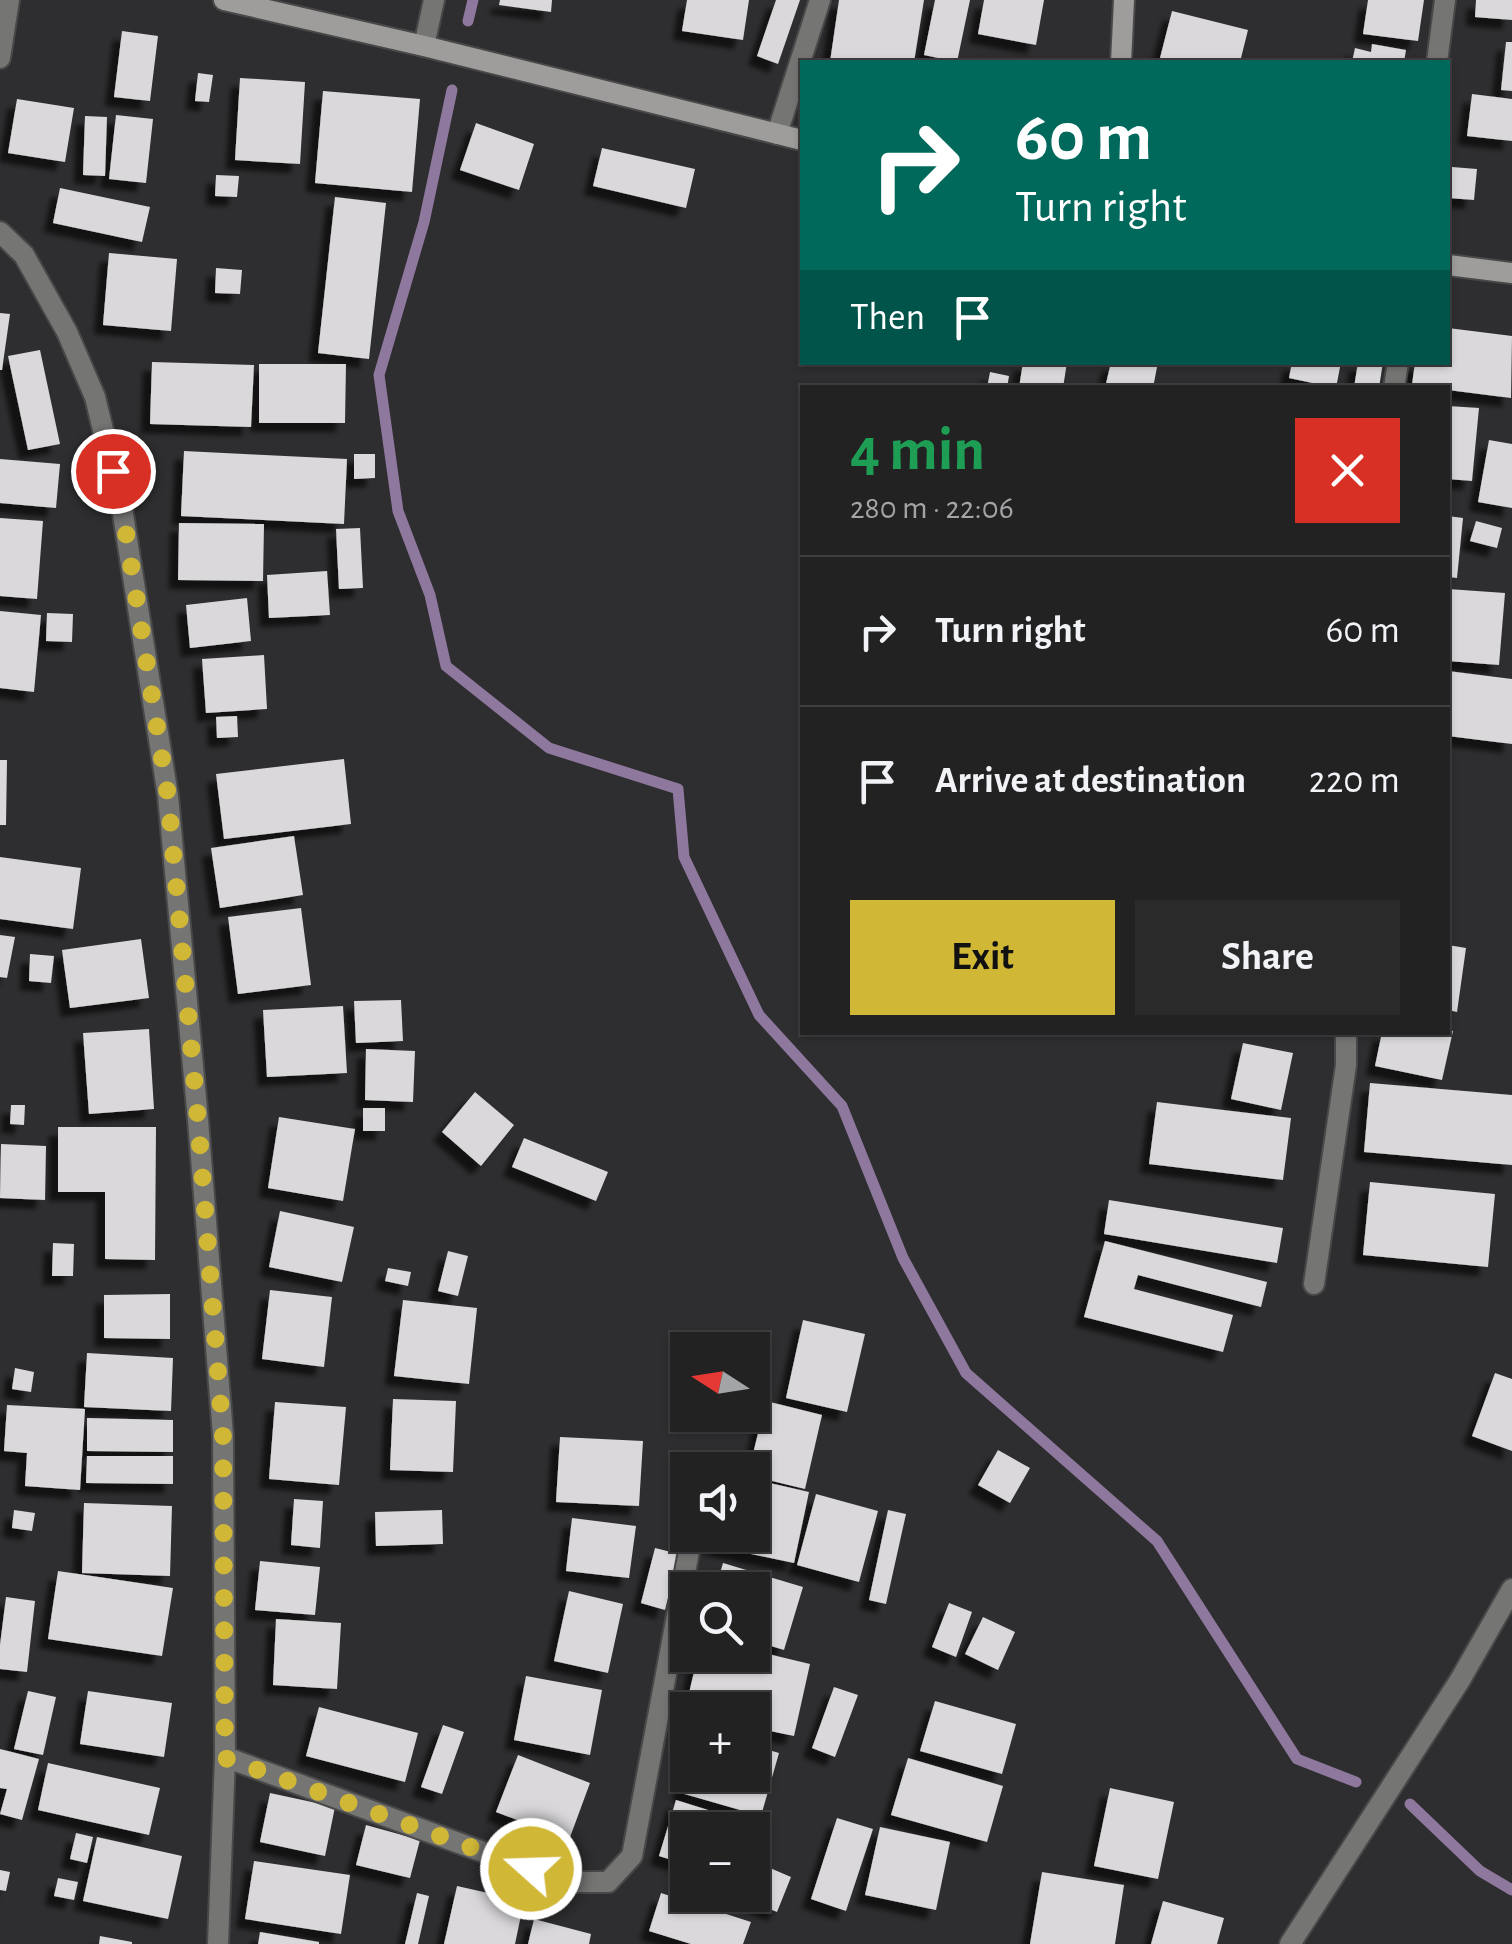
<!DOCTYPE html>
<html lang="en">
<head>
<meta charset="utf-8">
<style>
  body { margin:0; font-family:"Alegreya Sans",sans-serif; background:#2a2a2b; color:#f1f3f6; height:100vh; display:flex; flex-direction:column; font-size:38px; white-space:nowrap }
  * { box-sizing:border-box; margin:0 }
  p { font-size:32px; color:#a2a4a6 }
  .icon { flex:none; width:55px; height:55px; fill:none; stroke:currentColor; stroke-width:2; stroke-linecap:round; stroke-linejoin:round }
  .map { position:relative; flex:1; overflow:hidden }
  .side { position:absolute; left:800px; top:385px; width:650px; height:650px; display:flex; flex-direction:column; background:#222223; border-radius:0px; box-shadow:0 2px 8px #0004,0 0 0 2px #3f3f41 }
  .side>* { flex:none }
  .top-card { position:absolute; left:800px; top:60px; width:650px; height:305px; border-radius:0px; box-shadow:0 2px 8px #0004,0 0 0 2px #3f3f41; background:#00695c; color:#fff; overflow:hidden }
  .needle { width:65px; rotate:282deg }
  .tools { position:absolute; left:670px; top:1332px; display:grid; gap:20px }
  .tools a { display:grid; place-items:center; width:100px; height:100px; border-radius:0px; background:#222223; box-shadow:0 2px 8px #0004,0 0 0 2px #3f3f41; font-size:50px }
  .pin { position:absolute; display:grid; place-items:center; width:85px; height:85px; color:#fff; margin:-42px; border:5px solid #fff; border-radius:50%; box-shadow:0 2px 10px #0007 }
  .me { position:absolute; width:110px; margin:-55px; rotate:290deg; stroke-linejoin:round; filter:drop-shadow(0 0 8px #0008) }
  .turn { display:flex; align-items:center; gap:35px; height:210px; padding:0 50px; font-size:45px }
  .turn .icon { width:130px; height:130px; stroke-width:2.5 }
  .turn b { display:block; font-size:70px; line-height:85px }
  .then { display:flex; align-items:center; height:95px; padding:0 50px; background:#0003; gap:20px; font-size:38px }
  .round { display:grid; place-items:center; flex:none; width:105px; height:105px; border-radius:0px; background:#2a2a2b }
  .headline { display:flex; align-items:center; justify-content:space-between; height:170px; padding:0 50px }
  h1 { font-size:60px; font-weight:700; line-height:75px; color:#1e9e55 }
  .cta { display:flex; gap:20px; margin-top:auto; padding:20px 50px }
  .cta a { flex:1; height:115px; border-radius:0px; background:#d0b736; color:#111; font-size:40px; font-weight:700; line-height:115px; text-align:center }
  .cta a+a { background:#2a2a2b; color:#f1f3f6 }
  ul { padding:0; list-style:none }
  li { display:flex; align-items:center; gap:30px; height:150px; padding:0 50px; border-top:2px solid #3f3f41 }
  li div { flex:1 }
  li b { display:block; font-size:38px }
  li em { font-style:normal }
  .map>svg:first-child { display:block }
</style>
</head>
<body>
<div class="map">
<svg width="1512" height="1944" viewBox="0 0 1512 1944">
  <defs>
    <filter id="shadow"><feDropShadow dx="-9" dy="9" stdDeviation="2.5" flood-color="#0009"/></filter>
  </defs>
  <rect width="100%" height="100%" fill="#2e2d2f"/>
  <g fill="none" stroke-linecap="round" stroke-linejoin="round">
    <path stroke="#8f789e" stroke-width="11" d="M468 21 473 0
      M452 90 424 222 379 375 398 511 430 595 446 666 549 748 678 789 684 857 759 1015 842 1106 903 1258 966 1373 1157 1541 1297 1759 1356 1782
      M1410 1804 1480 1871 1512 1890"/>
  </g>
  <path fill="#dad8db" filter="url(#shadow)" d="M500 0H552L551 12 499 5Z
    M687 0H749L743 40 682 31Z
    M776 0H800L778 64 757 56Z
    M839 0H924L914 62H830Z
    M935 0H970L957 62 924 55Z
    M984 0H1044L1036 45 978 34Z
    M1368 0H1424L1418 41 1363 34Z
    M1476 0H1512V20L1475 17Z
    M1172 11 1248 30 1240 62H1159Z
    M122 31 158 36 150 101 114 97Z
    M1506 42H1512V91L1501 90Z
    M1372 44 1406 50 1404 62H1352L1355 48 1371 52Z
    M198 73 213 75 209 102 195 101Z
    M240 78 305 82 300 164 235 160Z
    M323 91 420 99 412 192 315 183Z
    M1472 94 1512 99V141L1467 136Z
    M17 99 74 108 65 162 8 153Z
    M116 115 153 119 146 183 109 179Z
    M85 116 107 117 105 176 83 175Z
    M476 123 534 144 519 190 460 170Z
    M602 148 695 169 686 208 593 186Z
    M1452 167 1477 169 1474 200 1449 198Z
    M216 175 239 176 237 197 215 196Z
    M60 188 150 207 142 242 53 223Z
    M335 197 386 203 369 359 318 353Z
    M109 253 177 259 171 331 103 325Z
    M216 268 242 270 240 294 215 293Z
    M0 313 10 314 2 370H0Z
    M1448 328 1512 336 1511 398 1448 390V388L1412 385 1415 362H1448Z
    M40 350 60 444 28 450 8 356Z
    M152 362 254 365 251 427 150 424Z
    M1023 362H1067L1063 388H1019Z
    M1111 362H1158L1153 388H1105Z
    M1292 362H1341L1336 388 1289 378Z
    M1358 362H1383L1379 388H1354Z
    M259 364H346L345 423H259Z
    M990 372 1009 376 1007 388H987Z
    M1448 406 1479 408 1472 481 1448 479Z
    M1489 440 1512 444V508L1478 502Z
    M184 451 347 459 344 524 181 516Z
    M354 454H375V478L354 479Z
    M0 459 60 464 56 508 0 503Z
    M1448 516 1463 518 1457 578 1448 577Z
    M0 518 43 521 37 599 0 596Z
    M1476 521 1502 528 1497 548 1470 541Z
    M179 523 264 524 263 581 178 580Z
    M360 528 363 588 339 589 336 529Z
    M327 571 330 615 269 618 267 575Z
    M1448 589 1505 593 1499 665 1448 661Z
    M247 598 251 641 190 648 186 605Z
    M0 611 41 615 34 692 0 688Z
    M47 613 73 614 72 642 46 641Z
    M264 655 267 709 206 713 202 659Z
    M1448 671 1512 679V744L1448 736Z
    M237 716 238 737 217 738 216 717Z
    M344 759 351 824 224 839 216 774Z
    M0 760H7L6 825H0Z
    M294 836 303 895 220 908 211 848Z
    M0 857 81 868 73 929 0 919Z
    M301 908 311 985 238 994 228 917Z
    M0 935 15 937 7 978 0 977Z
    M141 939 149 998 70 1008 62 950Z
    M1448 945 1466 948 1457 1012 1448 1010Z
    M30 954 54 956 51 983 29 981Z
    M401 1000 403 1041 356 1043 354 1001Z
    M343 1006 347 1073 267 1077 263 1010Z
    M149 1029 154 1109 89 1114 83 1033Z
    M1448 1030 1453 1031 1442 1080 1375 1066 1382 1032H1448Z
    M1243 1043 1293 1053 1281 1110 1231 1099Z
    M366 1049 415 1051 413 1102 365 1100Z
    M1370 1083 1512 1095V1165L1364 1152Z
    M475 1092 514 1125 481 1166 442 1132Z
    M1157 1102 1291 1118 1283 1180 1149 1164Z
    M11 1105H25L24 1125 10 1124Z
    M363 1108H385V1131H363Z
    M279 1117 355 1129 343 1201 268 1188Z
    M58 1127H156L155 1260 105 1259V1192H58Z
    M524 1138 608 1172 596 1201 512 1167Z
    M1 1144 46 1146 45 1200 0 1198Z
    M1370 1182 1495 1194 1488 1267 1363 1255Z
    M1109 1200 1283 1228 1277 1263 1104 1234Z
    M280 1211 354 1227 342 1282 269 1267Z
    M1105 1241 1267 1282 1261 1307 1138 1275 1134 1289 1233 1315 1223 1352 1084 1317Z
    M53 1243 74 1244 73 1276H52Z
    M448 1251 468 1256 458 1296 438 1291Z
    M388 1268 411 1272 408 1286 385 1281Z
    M270 1290 332 1297 324 1367 262 1359Z
    M170 1294V1339L104 1338V1295Z
    M403 1300 477 1308 469 1384 394 1376Z
    M803 1320 865 1334 847 1412 786 1398Z
    M87 1353 173 1358 171 1411 84 1407Z
    M15 1368 34 1372 31 1392 12 1389Z
    M1495 1373 1512 1379V1451L1472 1436Z
    M393 1399 456 1401 453 1472 390 1470Z
    M766 1401 822 1415 805 1489 752 1476V1470H749Z
    M275 1402 346 1407 339 1485 269 1479Z
    M7 1405 85 1409 80 1490 25 1486 27 1453 4 1451Z
    M87 1418 173 1420V1452L87 1451Z
    M560 1437 643 1441 639 1506 556 1502Z
    M998 1450 1030 1468 1010 1503 978 1485Z
    M87 1456H173V1484L86 1483Z
    M752 1479 809 1492 794 1563 713 1546 716 1535H752Z
    M816 1494 878 1511 859 1582 797 1565Z
    M294 1499 323 1501 320 1548 291 1545Z
    M84 1503 172 1506 170 1576 82 1573Z
    M14 1510 35 1513 32 1531 12 1528Z
    M442 1510 443 1544 376 1546 375 1512Z
    M888 1510 906 1514 886 1604 869 1600Z
    M572 1518 636 1526 629 1578 566 1571Z
    M655 1548 679 1554 665 1610 641 1603Z
    M260 1561 320 1567 315 1615 255 1610Z
    M723 1563 803 1587 784 1650 752 1640V1590H715Z
    M58 1571 173 1588 162 1656 48 1639Z
    M569 1591 623 1604 608 1673 554 1661Z
    M6 1597 35 1601 27 1672 0 1669V1645Z
    M949 1603 972 1612 956 1657 932 1647Z
    M983 1617 1015 1632 998 1670 965 1654Z
    M276 1619 341 1623 337 1689 273 1685Z
    M752 1650 810 1664 794 1736 752 1727V1710H685L698 1655H752Z
    M526 1676 602 1690 590 1755 514 1740Z
    M834 1687 858 1695 835 1757 812 1748Z
    M28 1691 56 1697 43 1755 14 1749Z
    M88 1691 172 1703 164 1757 80 1744Z
    M935 1701 1016 1724 1002 1774 920 1751Z
    M319 1707 418 1733 405 1782 306 1756Z
    M443 1725 464 1732 442 1794 421 1787Z
    M752 1745 779 1753 761 1816 681 1793 686 1775H752Z
    M0 1749 39 1759 22 1820 0 1814 7 1789 0 1788Z
    M518 1755 590 1783 569 1840 496 1812Z
    M908 1758 1003 1786 987 1842 891 1815Z
    M48 1763 160 1788 149 1835 38 1810Z
    M1110 1788 1174 1802 1158 1879 1094 1866Z
    M270 1793 335 1807 325 1856 260 1842Z
    M676 1800 753 1824 751 1830H688V1865L659 1856Z
    M837 1818 873 1829 846 1911 811 1899Z
    M366 1825 420 1840 410 1878 356 1865Z
    M880 1827 950 1842 936 1910 865 1895Z
    M76 1833 93 1837 87 1863 70 1859Z
    M97 1837 182 1856 168 1919 83 1901Z
    M254 1861 350 1875 341 1934 245 1919Z
    M770 1868 791 1877 777 1912 755 1903Z
    M0 1870 10 1872 6 1891 0 1890Z
    M1042 1872 1124 1885 1115 1944H1030Z
    M58 1878 78 1882 74 1900 54 1896Z
    M457 1886 524 1901 515 1944H444Z
    M417 1893 429 1896 418 1944H405Z
    M661 1893 751 1922 743 1944H691L649 1931Z
    M1163 1901 1224 1918 1217 1944H1151Z
    M534 1919 591 1934 589 1944H528Z
    M260 1932 319 1942V1944H258Z
    M100 1936 132 1942V1944H99Z"/>
  <g fill="none" stroke-linecap="round" stroke-linejoin="round">
    <g stroke="#484849" stroke-width="24">
      <path id="street" d="M424 46 434 0
        M0 58 9 0
        M1437 62 1445 0
        M777 134 820 0
        M0 232 24 255 67 332 95 397 122 508 168 796 198 1120 223 1435 225 1757 218 1944
        M1394 388 1398 362
        M1314 1284 1346 1065V1032
        M225 1757 565 1882H608L632 1856 692 1535
        M1290 1944 1460 1680 1512 1589"/>
    </g>
    <g stroke="#484849" stroke-width="24">
      <path id="secondary" d="M224 0 424 46 802 140
        M1121 62 1124 0
        M1448 265 1512 273"/>
    </g>
    <use href="#street" stroke="#757574" stroke-width="20"/>
    <use href="#secondary" stroke="#9e9d9b" stroke-width="20"/>
  </g>
  <g fill="none" stroke-linecap="round" stroke-linejoin="round">
    <path stroke="#d0b736" stroke-width="18" stroke-dasharray="0 32.4" d="M113 471 122 508 168 796 198 1120 223 1436 225 1758 531 1869"/>
  </g>
</svg>
<div class="tools">
<a><svg class="needle" viewBox="-14 -14 28 28"><path d="M0-13l5 13h-10z" fill="#e53935"/><path d="M0 13l5-13h-10z" fill="#a2a4a6"/></svg></a>
<a><svg class="icon" aria-label="sound" viewBox="0 0 24 24"><path d="M4 9h4l5-4v14l-5-4H4zM17 9q2 3 0 6"/></svg></a>
<a><svg class="icon" aria-label="search" viewBox="0 0 24 24"><circle cx="10" cy="10" r="6"/><path d="M15 15l6 6"/></svg></a>
<a>+</a>
<a>−</a>
</div>
<div class="pin" style="left:113px;top:471px;background:#d93025"><svg class="icon" aria-label="arrive" viewBox="0 0 24 24"><path d="M6 21V4h12l-3 4 3 4H6"/></svg></div>
<svg class="me" style="left:531px;top:1869px" viewBox="-20 -20 40 40"><circle r="17" fill="#d0b736" stroke="#fff" stroke-width="3"/><path d="M0-11L8 9 0 5-8 9z" fill="#fff"/></svg>
<div class="top-card">
<div class="turn"><svg class="icon" aria-label="right" viewBox="0 0 24 24"><path d="M7 20v-9h11M14 6l5 5-5 5"/></svg><div><b>60 m</b>Turn right</div></div>
<div class="then">Then<svg class="icon" aria-label="arrive" viewBox="0 0 24 24"><path d="M6 21V4h12l-3 4 3 4H6"/></svg></div>
</div>
<section class="side">
<div class="headline"><div><h1>4 min</h1><p>280 m · 22:06</p></div><a class="round" style="background:#d93025;color:#fff"><svg class="icon" aria-label="close" viewBox="0 0 24 24"><path d="M6 6l12 12M18 6L6 18"/></svg></a></div>
<ul>
<li><svg class="icon" aria-label="right" viewBox="0 0 24 24"><path d="M7 20v-9h11M14 6l5 5-5 5"/></svg><div><b>Turn right</b></div><em>60 m</em></li>
<li><svg class="icon" aria-label="arrive" viewBox="0 0 24 24"><path d="M6 21V4h12l-3 4 3 4H6"/></svg><div><b>Arrive at destination</b></div><em>220 m</em></li>
</ul>
<div class="cta"><a>Exit</a><a>Share</a></div>
</section>
</div>
</body>
</html>
